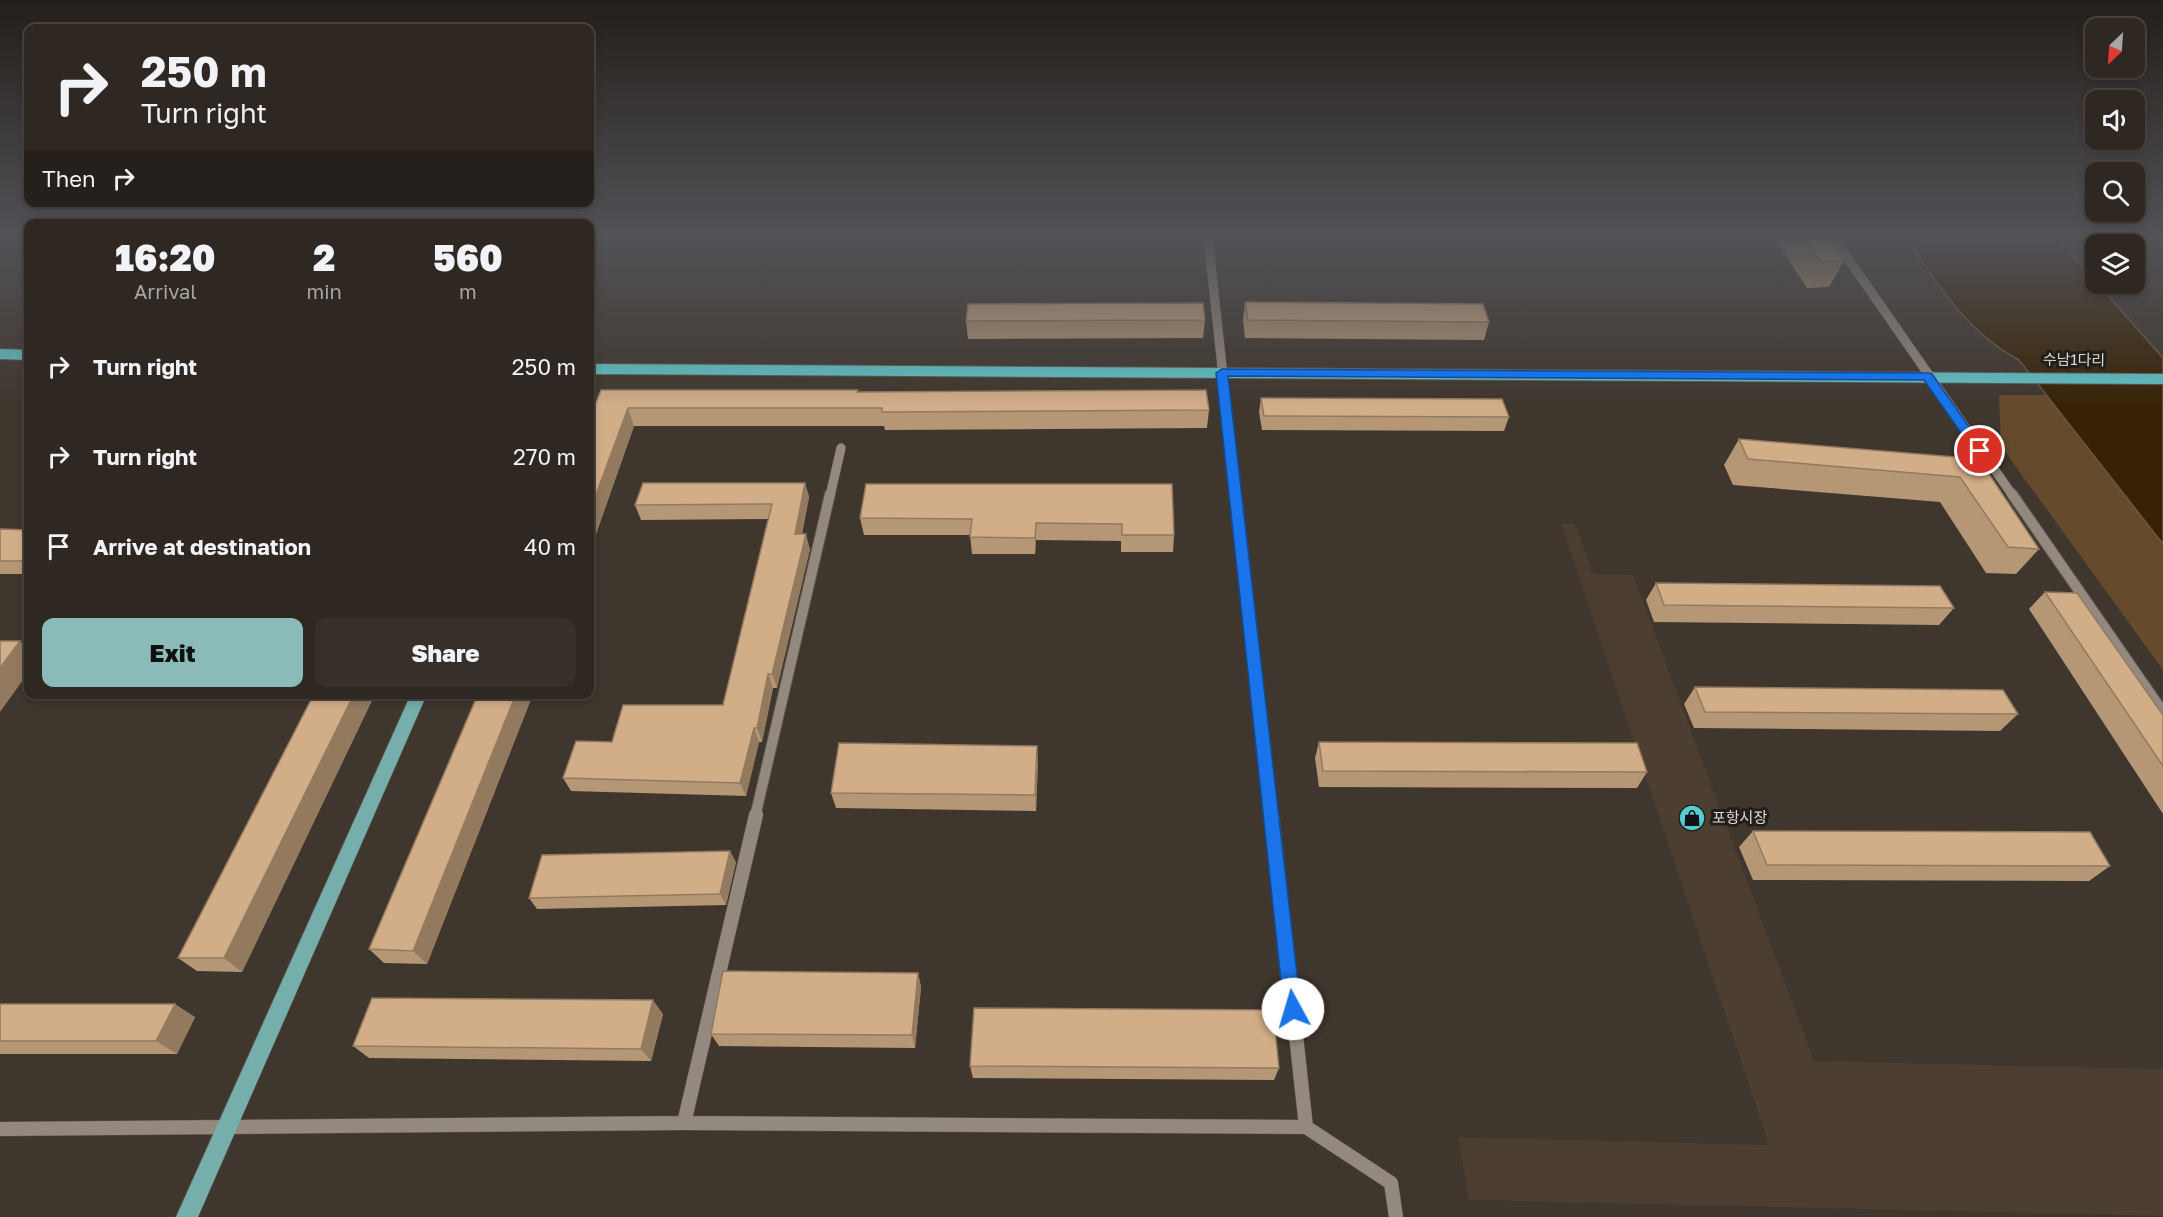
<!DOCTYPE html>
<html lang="en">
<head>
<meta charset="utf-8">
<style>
  body { margin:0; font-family:"Golos Text","Noto Sans KR",sans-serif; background:#37302a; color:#f1f3f6; height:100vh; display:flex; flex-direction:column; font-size:22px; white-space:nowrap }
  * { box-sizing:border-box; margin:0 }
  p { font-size:20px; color:#a7a6a5 }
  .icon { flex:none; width:33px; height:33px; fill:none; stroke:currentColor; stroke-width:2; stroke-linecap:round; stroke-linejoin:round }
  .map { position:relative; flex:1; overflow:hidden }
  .drawer { position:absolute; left:24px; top:219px; width:570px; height:480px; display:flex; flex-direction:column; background:#2f2822; border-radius:12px; box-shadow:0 3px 9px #0003,0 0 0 2px #4a4440 }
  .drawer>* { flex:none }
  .banner { position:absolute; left:24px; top:24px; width:570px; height:183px; border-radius:12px; box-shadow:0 3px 9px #0003,0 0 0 2px #4a4440; background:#2f2822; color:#f1f3f6; overflow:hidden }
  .needle { width:39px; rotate:205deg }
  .tools { position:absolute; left:2085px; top:18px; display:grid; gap:12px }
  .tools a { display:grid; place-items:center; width:60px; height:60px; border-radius:12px; background:#2f2822; box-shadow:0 3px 9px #0003,0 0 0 2px #4a4440; font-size:30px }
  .pin { position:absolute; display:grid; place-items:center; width:51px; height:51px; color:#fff; margin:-26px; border:3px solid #fff; border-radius:50%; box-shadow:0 2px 6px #0007 }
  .me { position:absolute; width:66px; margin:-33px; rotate:354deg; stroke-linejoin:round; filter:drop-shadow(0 0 4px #0008) }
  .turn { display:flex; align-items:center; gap:21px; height:126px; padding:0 18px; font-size:27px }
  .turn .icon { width:78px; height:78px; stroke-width:2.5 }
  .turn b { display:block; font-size:42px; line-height:51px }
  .then { display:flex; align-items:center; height:57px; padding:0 18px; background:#0003; gap:12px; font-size:22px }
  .eta { display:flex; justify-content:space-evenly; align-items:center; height:102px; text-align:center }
  .eta b { font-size:36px; font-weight:800; line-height:42px }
  .button { display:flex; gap:12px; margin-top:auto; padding:12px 18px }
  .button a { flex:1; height:69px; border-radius:12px; background:#8bbbb9; color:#111; font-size:24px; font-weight:800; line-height:69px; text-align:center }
  .button a+a { background:#37302a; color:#f1f3f6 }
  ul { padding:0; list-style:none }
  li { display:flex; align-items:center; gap:18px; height:90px; padding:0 18px }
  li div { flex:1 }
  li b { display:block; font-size:22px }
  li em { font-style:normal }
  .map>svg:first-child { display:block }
</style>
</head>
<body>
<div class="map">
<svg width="2163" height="1217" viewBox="0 0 2163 1217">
  <rect width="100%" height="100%" fill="#3f362d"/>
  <path fill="#4c3e30" d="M1561 524H1575L1593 574 1633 575 1814 1061 2163 1069V1216L1469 1200 1458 1137 1769 1145Z"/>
  <path fill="#664a2c" d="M1999 395H2046L2163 544V670L2001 446Z"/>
  <path fill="#382206" stroke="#6a5943" stroke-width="1.5" d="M1905 237H2056L2163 358V544L2019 360C1967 333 1938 284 1905 237Z"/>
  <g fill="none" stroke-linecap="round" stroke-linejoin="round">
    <g stroke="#5c554e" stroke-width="10">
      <path id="minor-far2" d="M1208 237 1236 496
        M1833 237 2013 496
        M830 496 841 448"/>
    </g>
    <g stroke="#5c554e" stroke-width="12">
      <path id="minor-far1" d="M1236 494 1272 817
        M2012 494 2163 712
        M755 817 830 494"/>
    </g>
    <g stroke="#5c554e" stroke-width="15">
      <path id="minor" d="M1272 815 1306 1127 1391 1183 1396 1217
        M684 1123 756 815
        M0 1129 684 1123 1306 1127"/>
    </g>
    <g stroke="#5c554e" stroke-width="1">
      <path id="major" d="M411 694H427L198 1217H176Z"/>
    </g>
    <g stroke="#5c554e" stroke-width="2">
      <path id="highway" d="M0 349 28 350V360L0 359Z
        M590 364 2163 374V384L590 374Z"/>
    </g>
    <use href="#minor-far2" stroke="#94897f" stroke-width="9"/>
    <use href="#minor-far1" stroke="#94897f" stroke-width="10"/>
    <use href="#minor" stroke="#94897f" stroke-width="14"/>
    <use href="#major" fill="#75aeab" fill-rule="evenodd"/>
    <use href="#highway" fill="#61c7c9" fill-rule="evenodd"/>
  </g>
  <path fill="#b59675" d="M1774 237H1826L1844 261 1829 287 1807 288Z
    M1245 302 1489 322 1484 340 1245 338 1243 320Z
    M1205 320 1203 338 968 339 966 321Z
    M601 390H858V392L1209 410 1207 428 885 430 884 426H634L590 551V417Z
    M1261 398 1509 417 1504 431 1262 430 1259 412Z
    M1739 439 1979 459 2039 549 2016 574 1986 573 1940 502 1733 485 1724 465Z
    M805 483 809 497 802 534 810 549 777 688H773L762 742H759L746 796 571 791 563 778 723 705 768 519 641 520 635 505Z
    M1172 484 1174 535 1173 552H1121V541L1036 540 1035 554H972L970 535H864L860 518Z
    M0 529 28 530V574H0Z
    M1656 583 1954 608 1939 625 1654 622 1646 600Z
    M2045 592 2163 715V814L2029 609Z
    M1695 687 2018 714 2000 731 1694 728 1684 704Z
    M314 694H375L242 972 197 971 178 958Z
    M478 694H533L427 964 384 963 369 949Z
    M1319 742 1647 772 1637 788 1319 787 1315 758Z
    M1038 762 1036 811 836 808 831 793Z
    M1753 831 2110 866 2089 881 1753 880 1739 847Z
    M736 862 726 905 537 909 529 898Z
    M918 973 921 987 915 1048 719 1046 711 1034Z
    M0 1004 195 1017 177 1054H0Z
    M663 1014 651 1061 369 1058 353 1046Z
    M970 1066 1279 1068 1274 1080 973 1078Z"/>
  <path fill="#937a5f" d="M628 408 634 426 590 551V511Z
    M805 483 809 497 799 549 795 534Z
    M1036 523V540L1035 554V538Z
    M806 534 810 549 777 688 772 674Z
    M20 641 28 648V673L0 712V668Z
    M768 674 773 688 762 742 757 728Z
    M354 694H375L242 972 224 958Z
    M516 694H533L427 964 413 951Z
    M754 728 759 742 746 796 740 783Z
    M1037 746 1038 762 1036 811 1035 795Z
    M730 851 736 862 726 905 720 894Z
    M918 973 921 987 915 1048 912 1035Z
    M653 1000 663 1014 651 1061 641 1049Z
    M175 1004 195 1017 177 1054 156 1041Z"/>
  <path fill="#d2ae88" stroke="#937a5f" stroke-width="1.5" d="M1804 237H1826L1844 261 1821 262Z
    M1245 302 1483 304 1489 322 1248 320Z
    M1203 303 1205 320 966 321 968 304Z
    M601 390H858L857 392 1206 390 1209 410 882 412V408H628L590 511V417Z
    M1261 398 1502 399 1509 417 1264 416Z
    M1739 439 1979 459 2039 549 2008 547 1960 477 1748 459Z
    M643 483H805L795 534H806L772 674H768L757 728H754L740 783 563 778 576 741 612 742 623 705H723L772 504 635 505Z
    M866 484H1172L1174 535H1122V524L1036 523 1035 538 970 537 972 519 860 518Z
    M0 529 28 530V561H0Z
    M1656 583 1940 586 1954 608 1664 605Z
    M2045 592 2077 593 2163 715V766Z
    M0 641H20L0 668Z
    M1695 687 2003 690 2018 714 1705 712Z
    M314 694H354L224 958H178Z
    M478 694H516L413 951 369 949Z
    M1319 742 1637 743 1647 772 1323 771Z
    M839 743 1037 746 1035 795 831 793Z
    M1753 831 2090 832 2110 866 1767 865Z
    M730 851 720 894 529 898 542 855Z
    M723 971 918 973 912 1035 711 1034Z
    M372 998 653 1000 641 1049 353 1046Z
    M0 1004H175L156 1041H0Z
    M974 1008 1273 1010 1279 1068 970 1066Z"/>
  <linearGradient id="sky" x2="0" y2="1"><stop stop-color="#231e19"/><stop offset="0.58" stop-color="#525257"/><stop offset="1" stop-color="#525257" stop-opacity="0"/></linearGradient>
  <rect width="2163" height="408" fill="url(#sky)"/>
  <path fill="#1a73e8" stroke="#114b97" stroke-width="1.5" d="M1222 369 1928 373 1932 374 1986 451 1984 454H1976L1924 380 1228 376 1301 1009 1299 1015 1293 1018 1286 1015 1284 1009 1216 373Z"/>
  <defs>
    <g id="shop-disc" transform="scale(1.35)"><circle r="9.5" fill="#52cdd0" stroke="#221e1a"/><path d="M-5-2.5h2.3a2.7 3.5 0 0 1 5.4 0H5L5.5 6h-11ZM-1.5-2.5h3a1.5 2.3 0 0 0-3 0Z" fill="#111"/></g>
  </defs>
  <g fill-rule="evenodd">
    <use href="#shop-disc" x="1692" y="818"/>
  </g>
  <g text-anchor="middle" stroke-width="6" stroke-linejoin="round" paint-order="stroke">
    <g font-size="15" fill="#ded8d2" stroke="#221e1a">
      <text transform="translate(2074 360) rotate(1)" y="5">수남1다리</text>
    </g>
    <g font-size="15" fill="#ded8d2" stroke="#221e1a" text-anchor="start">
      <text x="1712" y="823">포항시장</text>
    </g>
  </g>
</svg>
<div class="tools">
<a><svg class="needle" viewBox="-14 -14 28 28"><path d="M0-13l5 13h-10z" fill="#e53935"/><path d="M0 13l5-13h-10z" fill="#a7a6a5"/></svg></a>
<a><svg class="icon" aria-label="sound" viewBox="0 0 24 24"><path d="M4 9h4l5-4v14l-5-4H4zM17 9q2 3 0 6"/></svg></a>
<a><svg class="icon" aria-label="search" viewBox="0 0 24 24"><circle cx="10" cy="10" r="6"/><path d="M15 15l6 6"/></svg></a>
<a><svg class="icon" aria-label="layers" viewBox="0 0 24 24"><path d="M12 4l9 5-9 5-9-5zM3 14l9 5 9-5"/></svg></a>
</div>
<div class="pin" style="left:1980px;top:451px;background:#d93025"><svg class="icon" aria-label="arrive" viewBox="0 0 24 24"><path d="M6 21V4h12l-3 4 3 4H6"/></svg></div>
<svg class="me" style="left:1293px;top:1009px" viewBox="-20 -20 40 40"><circle r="19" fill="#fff"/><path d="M0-13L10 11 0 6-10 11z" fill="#1a73e8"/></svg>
<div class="banner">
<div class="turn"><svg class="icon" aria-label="right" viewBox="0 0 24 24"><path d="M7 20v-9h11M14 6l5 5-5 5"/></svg><div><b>250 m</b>Turn right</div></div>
<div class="then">Then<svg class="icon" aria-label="right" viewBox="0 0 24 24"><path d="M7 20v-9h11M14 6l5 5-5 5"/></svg></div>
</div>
<section class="drawer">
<div class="eta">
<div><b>16:20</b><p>Arrival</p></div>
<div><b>2</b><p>min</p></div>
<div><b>560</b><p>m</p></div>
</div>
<ul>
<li><svg class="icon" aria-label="right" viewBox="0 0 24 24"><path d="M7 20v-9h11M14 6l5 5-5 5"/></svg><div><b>Turn right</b></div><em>250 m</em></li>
<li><svg class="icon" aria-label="right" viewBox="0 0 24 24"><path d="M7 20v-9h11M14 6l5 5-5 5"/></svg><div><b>Turn right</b></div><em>270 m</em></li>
<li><svg class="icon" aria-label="arrive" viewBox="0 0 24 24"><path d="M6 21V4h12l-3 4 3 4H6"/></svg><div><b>Arrive at destination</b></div><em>40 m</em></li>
</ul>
<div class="button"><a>Exit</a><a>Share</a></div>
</section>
</div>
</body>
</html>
